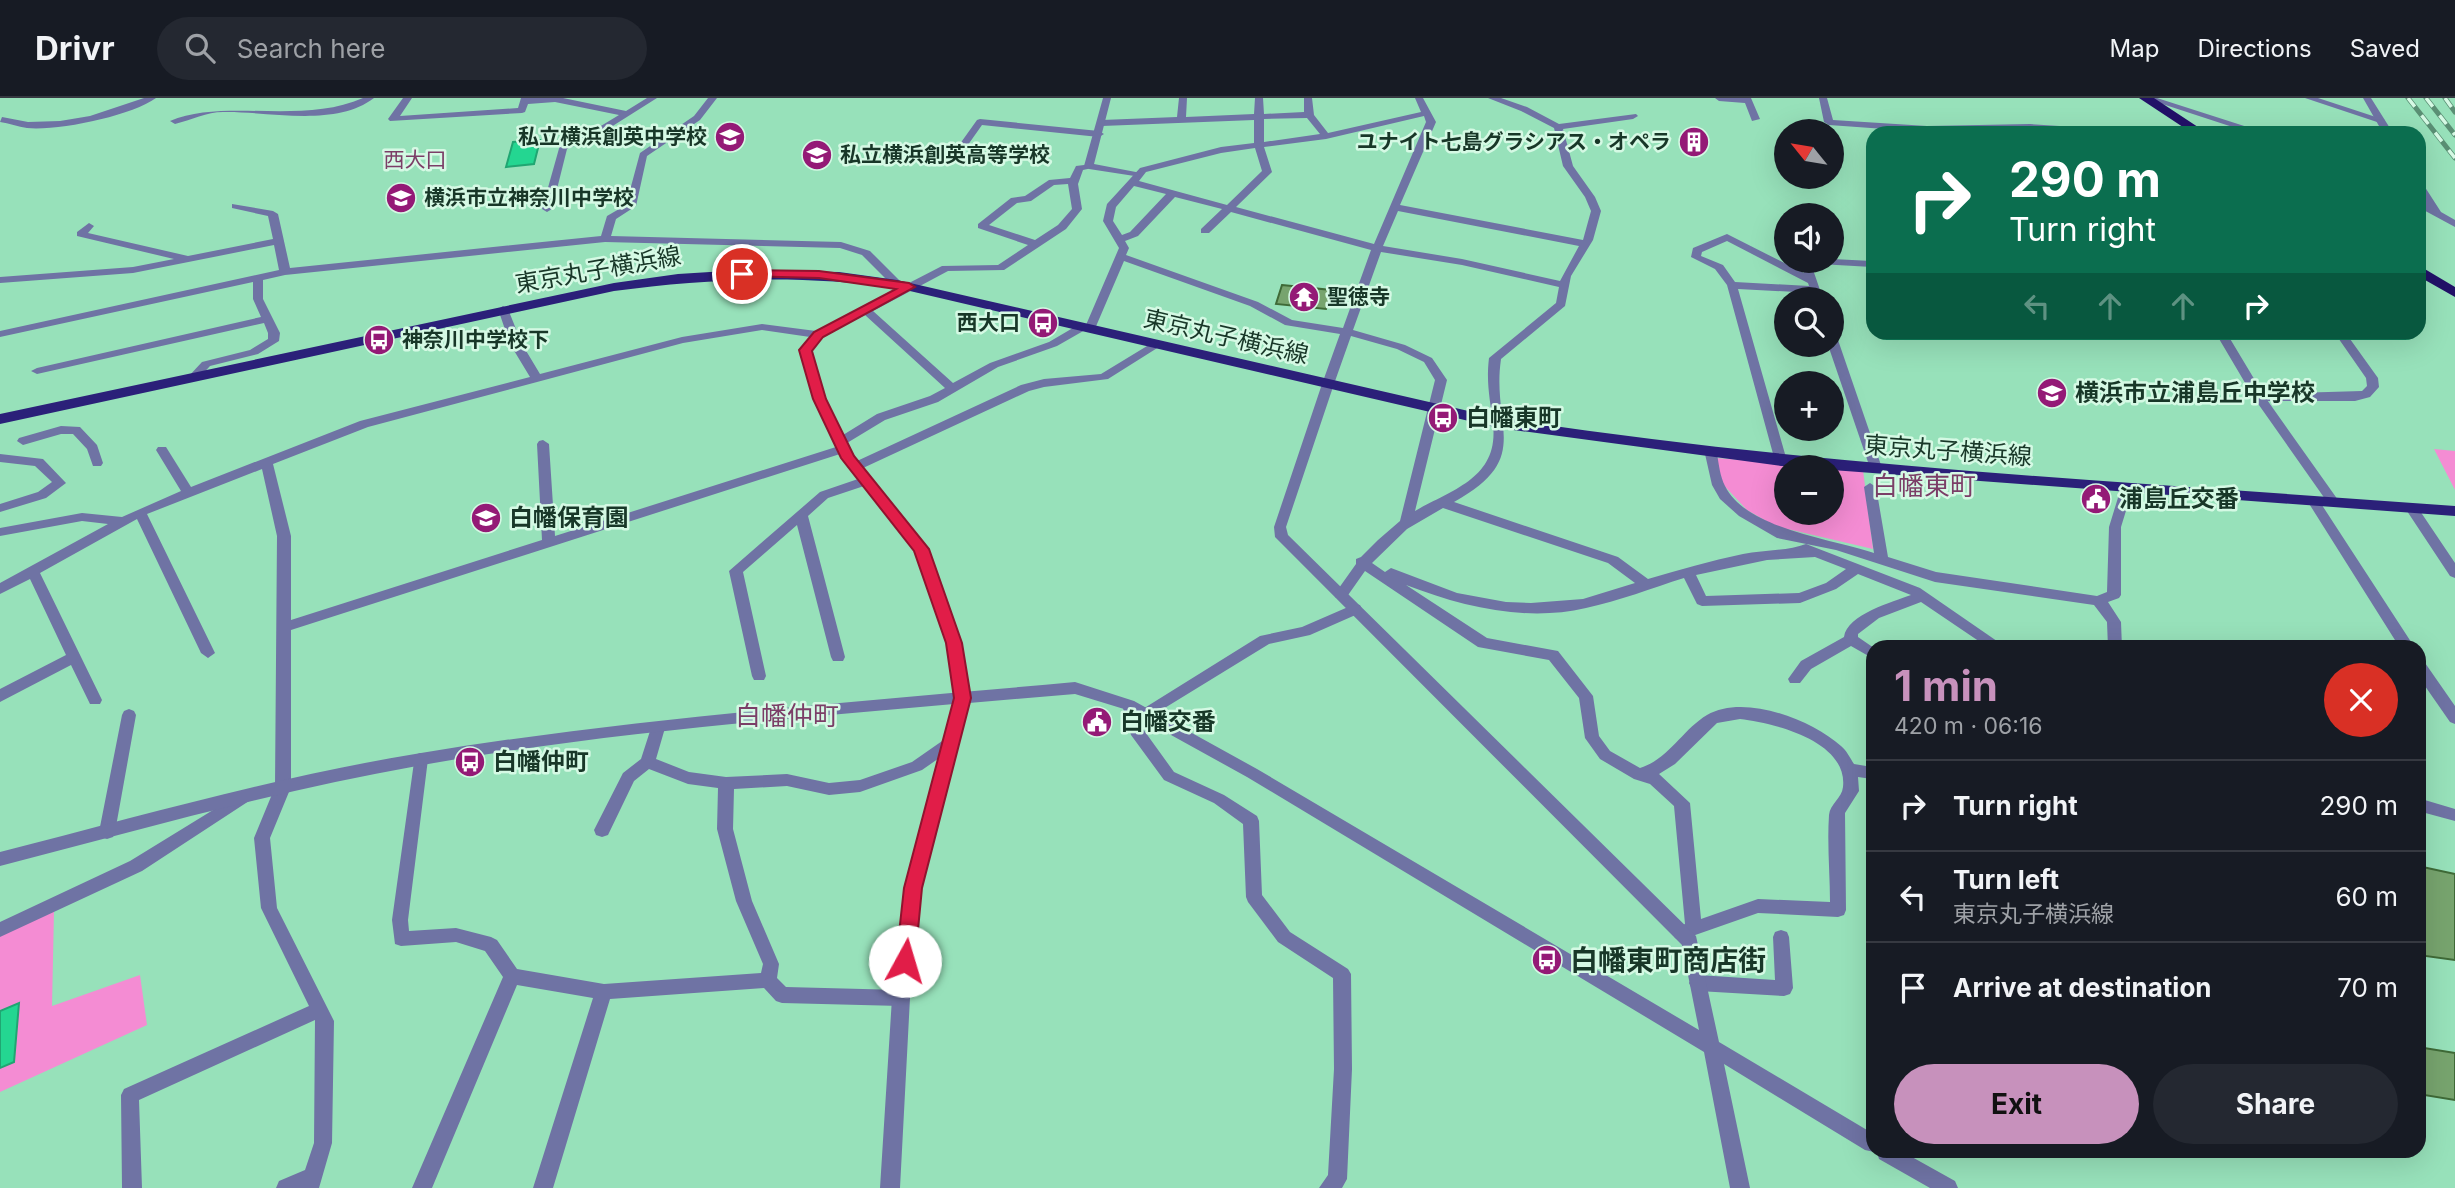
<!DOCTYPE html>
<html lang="en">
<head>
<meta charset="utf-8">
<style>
  body { margin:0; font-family:Inter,"Noto Sans JP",sans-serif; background:#242831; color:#f1f3f6; height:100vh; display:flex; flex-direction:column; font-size:26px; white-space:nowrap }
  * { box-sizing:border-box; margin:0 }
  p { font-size:23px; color:#9ea1a6 }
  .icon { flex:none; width:38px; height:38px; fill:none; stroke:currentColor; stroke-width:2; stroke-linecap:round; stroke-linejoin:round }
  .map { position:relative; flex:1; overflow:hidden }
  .sheet { position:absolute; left:1866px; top:542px; width:560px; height:518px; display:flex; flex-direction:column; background:#171b24; border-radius:21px; box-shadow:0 7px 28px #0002 }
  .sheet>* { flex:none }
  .top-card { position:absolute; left:1866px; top:28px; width:560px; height:214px; border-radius:21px; box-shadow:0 7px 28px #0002; background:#0b6e4f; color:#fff; overflow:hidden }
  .needle { width:46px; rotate:300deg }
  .fabs { position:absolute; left:1774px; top:21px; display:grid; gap:14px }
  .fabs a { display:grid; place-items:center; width:70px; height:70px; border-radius:50%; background:#171b24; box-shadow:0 7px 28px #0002; font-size:35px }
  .pin { position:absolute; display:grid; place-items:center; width:60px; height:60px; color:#fff; margin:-30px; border:4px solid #fff; border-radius:50%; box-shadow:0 2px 7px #0007 }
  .me { position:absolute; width:77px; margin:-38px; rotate:6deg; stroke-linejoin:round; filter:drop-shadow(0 0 5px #0008) }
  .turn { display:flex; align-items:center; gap:24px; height:147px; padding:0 28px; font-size:32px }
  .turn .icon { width:91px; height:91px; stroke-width:2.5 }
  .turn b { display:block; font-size:49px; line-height:60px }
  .lanes { display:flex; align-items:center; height:66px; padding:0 28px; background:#0003; justify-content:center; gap:35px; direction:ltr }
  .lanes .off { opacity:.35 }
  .round { display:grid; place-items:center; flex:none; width:74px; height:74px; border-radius:37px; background:#242831 }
  .overview { display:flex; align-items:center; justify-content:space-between; height:119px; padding:0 28px }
  h1 { font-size:42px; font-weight:700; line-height:52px; color:#c791bc }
  .action { display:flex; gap:14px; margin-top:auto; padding:14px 28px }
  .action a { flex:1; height:80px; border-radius:42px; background:#c791bc; color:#111; font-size:28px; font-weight:700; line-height:80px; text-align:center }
  .action a+a { background:#242831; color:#f1f3f6 }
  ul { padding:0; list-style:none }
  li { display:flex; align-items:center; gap:21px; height:91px; padding:0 28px; border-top:2px solid #363941 }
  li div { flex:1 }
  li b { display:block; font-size:26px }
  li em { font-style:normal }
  header { display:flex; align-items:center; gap:42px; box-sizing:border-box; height:98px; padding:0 35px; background:#171b24; border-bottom:2px solid #363941 }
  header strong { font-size:33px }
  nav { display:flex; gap:38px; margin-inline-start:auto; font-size:24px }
  .search { width:490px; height:63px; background:#242831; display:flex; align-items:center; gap:18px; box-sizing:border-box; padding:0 24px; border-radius:38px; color:#9ea1a6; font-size:26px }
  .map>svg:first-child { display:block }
</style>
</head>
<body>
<header>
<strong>Drivr</strong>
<div class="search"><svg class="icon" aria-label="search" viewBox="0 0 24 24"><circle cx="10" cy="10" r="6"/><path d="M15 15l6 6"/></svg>Search here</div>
<nav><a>Map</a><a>Directions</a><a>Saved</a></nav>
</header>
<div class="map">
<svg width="2455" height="1090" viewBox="0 0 2455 1090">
  <rect width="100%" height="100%" fill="#97e1ba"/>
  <path fill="#f48cd3" d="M2434 351 2455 353V392Z
    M1716 360 1831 369H1787V415H1832V369L1863 372 1873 451 1775 428 1747 412 1717 380Z
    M54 813 52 908 140 877 147 927 0 994V838Z"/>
  <path fill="#24d691" stroke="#20a672" stroke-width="2" d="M540 42 534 66 506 69 513 44Z
    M19 905 14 964 0 970V913Z"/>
  <path fill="#77a46e" stroke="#3f6a37" stroke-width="2" d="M1282 187 1331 192 1326 211 1276 206Z
    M2418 768 2455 776V862L2418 857Z
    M2418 949 2455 955V1002L2418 996Z"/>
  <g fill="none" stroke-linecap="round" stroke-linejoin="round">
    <path fill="#6f73a4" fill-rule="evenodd" d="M61 328 80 329 97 347 103 365 101 368H93L87 351 73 336H61L23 347 17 343 19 340Z"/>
    <path fill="#6f73a4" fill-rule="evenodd" d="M144 0H156C131 18 59 33 27 30 18 29 9 25 0 24L2 19 28 24 60 23 90 18Z
      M363 0H374C335 30 269 13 223 14 207 14 191 22 175 26L170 23C223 0 302 27 363 0Z
      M403 0H412L400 18 518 10 521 0H563L626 13 647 0H657L592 41 567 51 552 111 547 114 542 111 560 47 586 37 619 17 555 4 528 6 525 14 522 15 390 23 388 21Z
      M708 0H717L700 22 647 58 636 108 616 121 611 138 841 144 870 153 901 184V188H893L862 157 840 150 605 144 285 177 263 182V201L280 235 279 243 258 256 210 268 198 281 194 283 188 279 202 264 250 252 268 241V235L264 225 37 276 31 273 37 270 261 219 253 201V184L0 239V233L279 172 274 147 133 175 0 185V179L133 169 174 161 77 138V134L89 125 94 128 88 135 188 158 273 141 268 118 232 110V106L273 113 278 116 290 170 601 138 607 118 626 107 640 55 694 18Z
      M1179 0H1187L1186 19 1254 16 1255 0H1263L1264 16 1304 14V0H1312L1314 17 1328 35 1421 14 1415 0H1423L1436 24 1400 107 1583 142 1591 113 1585 99 1563 68 1554 30 1521 13 1488 0H1501L1527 9 1559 26 1636 16 1638 18 1633 21 1563 31 1573 68 1595 99 1601 113 1593 142 1571 178 1565 208 1501 261C1491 329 1534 360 1454 404L1618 459 1648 481C1679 472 1710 463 1743 456 1763 452 1788 453 1806 446L1920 490 2007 550H1989L1921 504 1879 520 1858 536V539L1874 550H1872V560L1851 548 1811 571 1800 585H1790L1788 581 1801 563 1844 539C1847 516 1893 504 1911 497L1858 476 1836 491 1800 505 1702 508 1697 506 1684 480C1652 490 1619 503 1586 510 1526 524 1463 509 1406 487L1487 540 1558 553 1593 598 1599 638 1610 653 1640 670C1669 661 1682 632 1707 617 1744 595 1812 622 1841 648 1847 653 1850 660 1854 666L1872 669V681L1858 679 1859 693 1845 715 1846 812 1844 817 1838 819 1758 815 1681 842 1675 840 1673 835 1675 830 1685 826 1674 708 1650 686 1634 681 1600 661 1585 640 1579 600 1549 562 1478 549 1365 473 1346 500H1336L1334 497 1356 466V461L1361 459 1378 442 1400 423 1435 282 1424 264 1397 251 1351 238 1334 286 1332 289H1324L1322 286 1340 236 1285 227 1250 208 1124 163 1094 233 1085 232 1057 248 998 269 938 304 885 322 847 345 857 363 1021 287 1044 281 1101 276 1152 245H1160L1162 247 1108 281 1044 289 1029 293 863 370 928 451 961 545 970 600 968 604H958L956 600 947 545 915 452 864 388 828 400 808 418 845 559 843 563H833L831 559 797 427 743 474 766 578 764 582H754L752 578 729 473 820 394 858 381 840 356 291 532V689L270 740 277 810 334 923 332 1045 319 1090H276L279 1083 305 1072 314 1045 315 922 139 1002 142 1090H122L121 997 124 991 309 908 261 810 254 740 275 689 277 438 262 371 147 416 215 555 208 560 201 555 137 421 40 475 102 602 100 606H90L71 567 0 604V591L66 557 30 481 0 496V485L108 426 82 423 0 438V430L82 415 122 419 181 393 156 352 158 349H166L191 389 360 323 530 279 510 246 498 211 503 208 508 211 522 246 540 276 682 239 762 226 816 233 942 168 998 167 1028 147 978 130V126L1011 100 1025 98 1049 82 1070 80 1076 68 1092 66V70L1083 72 1078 86 1082 111 1066 131 1004 172 948 173 873 213 953 285 990 265 1049 244 1078 227H1086L1119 150 1103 123 1107 106 1140 70 1221 49 1254 45V22L1102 28 1097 25 1102 22 1177 19ZM1424 18 1426 24 1374 146 1236 109 1272 74 1264 49 1326 41ZM1307 20 1320 36 1264 44V21ZM1255 50 1262 73 1227 107 1139 83 1146 74 1221 55ZM1068 86 1072 111 1058 127 1035 142 989 127 1017 105 1031 103 1054 87ZM1134 88 1166 96 1130 134 1122 137 1113 123 1116 109ZM1175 99 1222 111 1201 131V135H1209L1231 114 1371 152 1343 230 1292 222 1258 204 1126 157 1129 150 1125 143 1138 138ZM1398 113 1579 148 1560 183 1462 161 1383 148ZM1381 154 1462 167 1559 189 1556 205 1489 260C1486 285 1490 301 1493 326 1499 380 1453 391 1415 413L1447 282 1432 260 1405 247 1353 232ZM865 217 945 290 930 298 877 316 843 337 825 301 811 252 822 239ZM762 232 810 239 799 252 813 301 836 349 555 438 549 346 543 342 539 343 537 346 542 442 291 522V438L273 366 368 329 683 245ZM1443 410 1608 465 1635 485 1583 501 1531 505 1506 504 1457 495 1391 470 1385 474 1372 465 1407 431ZM1815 459 1846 471 1826 485 1799 495 1706 498 1696 477 1767 462ZM1740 621C1774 625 1848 643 1843 689 1842 700 1830 706 1829 717 1827 746 1830 776 1830 804L1758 801 1701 821 1690 705 1659 676 1675 666 1717 625Z
      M1715 0H1751L1760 21 1752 23 1745 5 1719 3Z
      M1819 0H1827L1833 22 1927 28 2030 26 2122 32 2127 35 2030 32 1927 34 1829 27 1824 24Z
      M2305 0H2318L2385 22 2377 24Z
      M980 21 1099 33 1104 36 1099 39 982 27 958 61H952V57L977 22Z
      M1727 136 1804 175 1800 163H1810L1820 192 1815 195 1738 191 1787 363 1781 367 1775 363 1727 187 1715 171 1691 159 1693 150ZM1727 143 1808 185 1809 188 1735 184 1723 167 1701 158 1702 154Z
      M1832 161 1872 163V169L1819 166 1814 163H1832Z
      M2334 234H2345L2378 280 2379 289 2370 299 2355 303H2256L2254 300 2260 296 2362 293 2367 288 2366 280Z
      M1832 239 1838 242 1882 370 1880 373 1876 374 1870 370 1828 247H1832Z
      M1711 352 1717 356C1719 367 1720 378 1725 388 1746 431 1832 441 1874 455L1864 389 1870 385 1876 389 1888 459 1936 474 2097 498 2107 494 2109 429 2121 390 2123 387H2131L2133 390 2121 429V497L2119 500 2108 504 2121 524 2122 550H2108L2107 524 2094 507 1935 484 1836 452 1777 440 1739 418 1720 401 1712 387 1705 356Z
      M0 356 43 361 66 385 46 400 0 414V406L38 394 52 384 35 368 0 364Z
      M2314 400 2318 401 2415 550H2400L2308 404Z
      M2411 406 2416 407 2455 465V480L2450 478 2405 410Z
      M1355 506 1360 507 1362 511 1360 515 1310 537 1269 546 1150 619 1145 621 1139 618 1143 631 1174 674 1224 697 1257 718 1259 723 1262 797 1290 834 1348 871 1351 876 1352 971 1347 1081 1342 1090H1319L1328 1077 1334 971 1333 880 1278 844 1248 804 1246 799 1243 726 1214 705 1164 682 1131 637 1122 607 1124 603H1134L1138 614 1260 538 1302 529Z
      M2418 561 2423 562 2455 608V626L2450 624 2418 578Z
      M129 611 134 613 136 617 115 734 113 739 107 741 101 739 99 734 122 617 124 613Z
      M658 624 663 626 665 630 656 661 689 674 726 679 787 676 829 685 860 682 912 664 945 641H955L957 645 955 649 922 672 860 694 829 697 787 688 734 691 733 731 752 803 779 866 777 880 786 889 901 892 907 894 910 900 907 906 901 908 782 905 776 903 764 890 610 901 553 1090H533L593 900 517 887 432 1090H412L503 879 485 853 456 844 401 848 395 846 392 822 415 657 420 655 425 657 428 661 408 822 409 833 456 830 491 839 497 842 517 871 604 886 761 875 763 866 736 803 717 731 718 690 688 686 649 671 634 683 608 737 602 739 596 737 594 732 623 675 641 661 651 630 653 626Z
      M244 693 249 695 252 699 249 703 142 773 0 839V824L130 763Z
      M2418 700 2455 711V723L2418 713Z
      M1781 832 1787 834 1789 839 1793 890 1790 896 1784 898 1698 893 1692 891 1689 885 1692 879 1698 877 1775 882 1773 839 1775 834Z"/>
    <path fill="#6f73a4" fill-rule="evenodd" d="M1103 0H1111L1094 66 1141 75V79L1089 71 1084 68Z
      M2144 0H2157L2266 35H2251Z
      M2363 0H2371L2393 35H2383Z
      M2418 82 2421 83 2441 114 2455 122V129L2418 109V102L2426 105 2418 94Z
      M2215 234H2226L2265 299 2338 402 2340 405 2338 408H2330L2254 300Z
      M1328 282 1334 286 1286 429 1288 437 1696 838 1719 944 1872 1035 1874 1054 1865 1052 1724 966 1750 1090H1730L1704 954 1247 679 1124 611 1075 596 969 605 921 790 910 900 900 1090H880L892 900 905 790 954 606C775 622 594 636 417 668 276 693 138 732 0 768V754C140 718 279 678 421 655 638 619 857 604 1075 584L1134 603 1257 671 1699 932 1682 847 1275 439 1274 429 1322 286Z
      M1877 1054H1903L1955 1083 1958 1090H1930L1879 1061Z"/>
    <path fill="#2b2079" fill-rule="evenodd" d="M742 172 839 174 897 182 1499 320C1815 369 2136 384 2455 408V418L1832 372V369L1781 368 1499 330 897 190C802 177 709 180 614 193L0 326V316L614 185 678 176Z"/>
    <path fill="#221168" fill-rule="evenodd" d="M2139 0H2154L2207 35H2192Z
      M2418 167 2455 189V199L2418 178Z"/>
    <g stroke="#5a8f74" stroke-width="5">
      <path id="rail" d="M2408 0 2455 60
        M2426 0 2455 37
        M2445 0 2455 14"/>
    </g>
    <use href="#rail" stroke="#d5f9e4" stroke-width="3.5" stroke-dasharray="11" stroke-linecap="butt"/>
  </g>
  <path fill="#e11d48" stroke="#92132f" stroke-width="2" d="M742 172 819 173 909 185 915 189 823 239 812 253 826 301 854 358 929 451 962 545 971 600 922 790 915 863 912 869 905 871 899 869 896 863 904 790 954 600 946 545 914 453 841 360 813 301 799 252 814 234 896 191 819 180 738 178 736 176Z"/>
  <defs>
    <g id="school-disc" transform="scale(1.575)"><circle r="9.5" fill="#941a76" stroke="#d5f9e4"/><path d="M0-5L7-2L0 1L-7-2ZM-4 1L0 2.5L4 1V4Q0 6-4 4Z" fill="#fff"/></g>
    <g id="building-disc" transform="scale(1.575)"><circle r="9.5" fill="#941a76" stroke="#d5f9e4"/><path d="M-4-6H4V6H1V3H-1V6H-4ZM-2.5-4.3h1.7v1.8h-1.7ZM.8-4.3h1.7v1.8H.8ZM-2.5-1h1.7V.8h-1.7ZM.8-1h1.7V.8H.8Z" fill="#fff"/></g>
    <g id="temple-disc" transform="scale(1.575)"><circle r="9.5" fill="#941a76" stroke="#d5f9e4"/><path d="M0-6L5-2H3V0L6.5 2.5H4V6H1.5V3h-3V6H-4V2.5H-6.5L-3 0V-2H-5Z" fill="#fff"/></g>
    <g id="bus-disc" transform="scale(1.575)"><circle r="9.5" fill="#941a76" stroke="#d5f9e4"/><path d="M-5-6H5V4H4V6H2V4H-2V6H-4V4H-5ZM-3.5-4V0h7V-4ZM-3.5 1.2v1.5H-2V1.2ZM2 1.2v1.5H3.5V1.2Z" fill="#fff"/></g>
    <g id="civic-disc" transform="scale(1.575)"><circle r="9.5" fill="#941a76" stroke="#d5f9e4"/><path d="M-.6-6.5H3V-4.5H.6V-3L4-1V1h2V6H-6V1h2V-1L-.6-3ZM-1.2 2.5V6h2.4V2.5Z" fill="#fff"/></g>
  </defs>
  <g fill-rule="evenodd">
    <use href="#school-disc" x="730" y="39"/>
    <use href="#building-disc" x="1694" y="44"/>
    <use href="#school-disc" x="817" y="57"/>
    <use href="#school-disc" x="401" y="100"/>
    <use href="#temple-disc" x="1304" y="199"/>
    <use href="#bus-disc" x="1043" y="225"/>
    <use href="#bus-disc" x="379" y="242"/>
    <use href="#school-disc" x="2052" y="295"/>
    <use href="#bus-disc" x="1443" y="320"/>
    <use href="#civic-disc" x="2096" y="401"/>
    <use href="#school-disc" x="486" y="420"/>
    <use href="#civic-disc" x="1097" y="624"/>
    <use href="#bus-disc" x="470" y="664"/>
    <use href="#bus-disc" x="1547" y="862"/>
  </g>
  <g text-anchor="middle" stroke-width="5" stroke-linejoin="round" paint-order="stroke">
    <g font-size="21" font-weight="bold" fill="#183728" stroke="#d5f9e4" text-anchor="start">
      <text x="707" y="46" text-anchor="end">私立横浜創英中学校</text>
      <text x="1671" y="51" text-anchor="end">ユナイト七島グラシアス・オペラ</text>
      <text x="840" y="64">私立横浜創英高等学校</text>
      <text x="424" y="107">横浜市立神奈川中学校</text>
      <text x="1327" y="206">聖徳寺</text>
      <text x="1020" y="232" text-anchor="end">西大口</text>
      <text x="402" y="249">神奈川中学校下</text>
    </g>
    <g font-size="21" fill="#7b3e67" stroke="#d5f9e4">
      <text x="415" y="69">西大口</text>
    </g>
    <g font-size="24" fill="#183728" stroke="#d5f9e4">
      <text transform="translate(598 172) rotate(-10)" y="8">東京丸子横浜線</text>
      <text transform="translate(1226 239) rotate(13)" y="8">東京丸子横浜線</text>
      <text transform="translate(1948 353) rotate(4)" y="8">東京丸子横浜線</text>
    </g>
    <g font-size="24" font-weight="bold" fill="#183728" stroke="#d5f9e4" text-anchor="start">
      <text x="2075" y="303">横浜市立浦島丘中学校</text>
      <text x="1466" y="328">白幡東町</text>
      <text x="2119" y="409">浦島丘交番</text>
      <text x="509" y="428">白幡保育園</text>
      <text x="1120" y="632">白幡交番</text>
      <text x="493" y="672">白幡仲町</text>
    </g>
    <g font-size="26" fill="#7b3e67" stroke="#d5f9e4">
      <text x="1924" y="397">白幡東町</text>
      <text x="787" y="627">白幡仲町</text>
    </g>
    <g font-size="28" font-weight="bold" fill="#183728" stroke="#d5f9e4" text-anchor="start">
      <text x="1570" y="872">白幡東町商店街</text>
    </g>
  </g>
</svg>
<div class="fabs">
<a><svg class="needle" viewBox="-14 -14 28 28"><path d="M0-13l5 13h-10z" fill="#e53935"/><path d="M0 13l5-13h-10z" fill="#9ea1a6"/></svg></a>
<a><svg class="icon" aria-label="sound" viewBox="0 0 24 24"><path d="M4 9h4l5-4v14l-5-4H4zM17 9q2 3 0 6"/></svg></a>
<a><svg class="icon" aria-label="search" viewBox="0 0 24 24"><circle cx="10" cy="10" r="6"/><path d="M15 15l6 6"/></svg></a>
<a>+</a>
<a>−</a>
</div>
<div class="pin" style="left:742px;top:176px;background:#d93025"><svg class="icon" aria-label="arrive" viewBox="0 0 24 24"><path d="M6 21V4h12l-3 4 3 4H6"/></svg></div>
<svg class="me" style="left:905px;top:863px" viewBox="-20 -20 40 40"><circle r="19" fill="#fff"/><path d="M0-13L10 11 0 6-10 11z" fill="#e11d48"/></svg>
<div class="top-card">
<div class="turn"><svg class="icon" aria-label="right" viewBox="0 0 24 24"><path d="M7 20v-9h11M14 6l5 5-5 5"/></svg><div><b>290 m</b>Turn right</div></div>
<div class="lanes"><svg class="icon off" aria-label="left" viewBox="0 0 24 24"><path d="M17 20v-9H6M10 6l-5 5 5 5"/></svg><svg class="icon off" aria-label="ahead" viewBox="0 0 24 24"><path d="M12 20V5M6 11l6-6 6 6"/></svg><svg class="icon off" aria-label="ahead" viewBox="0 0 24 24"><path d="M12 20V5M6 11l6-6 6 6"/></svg><svg class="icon" aria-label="right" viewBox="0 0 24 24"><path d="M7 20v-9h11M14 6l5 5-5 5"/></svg></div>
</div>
<section class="sheet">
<div class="overview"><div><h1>1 min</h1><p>420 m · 06:16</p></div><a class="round" style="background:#d93025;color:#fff"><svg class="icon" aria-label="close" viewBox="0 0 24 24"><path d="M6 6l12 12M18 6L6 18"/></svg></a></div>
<ul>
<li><svg class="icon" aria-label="right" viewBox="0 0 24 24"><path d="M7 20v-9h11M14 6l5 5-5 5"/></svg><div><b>Turn right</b></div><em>290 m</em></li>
<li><svg class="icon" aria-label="left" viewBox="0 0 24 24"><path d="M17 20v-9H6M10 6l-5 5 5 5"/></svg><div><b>Turn left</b><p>東京丸子横浜線</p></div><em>60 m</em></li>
<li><svg class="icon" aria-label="arrive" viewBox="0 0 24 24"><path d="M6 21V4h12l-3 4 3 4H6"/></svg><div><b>Arrive at destination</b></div><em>70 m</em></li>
</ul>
<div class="action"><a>Exit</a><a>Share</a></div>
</section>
</div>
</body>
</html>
